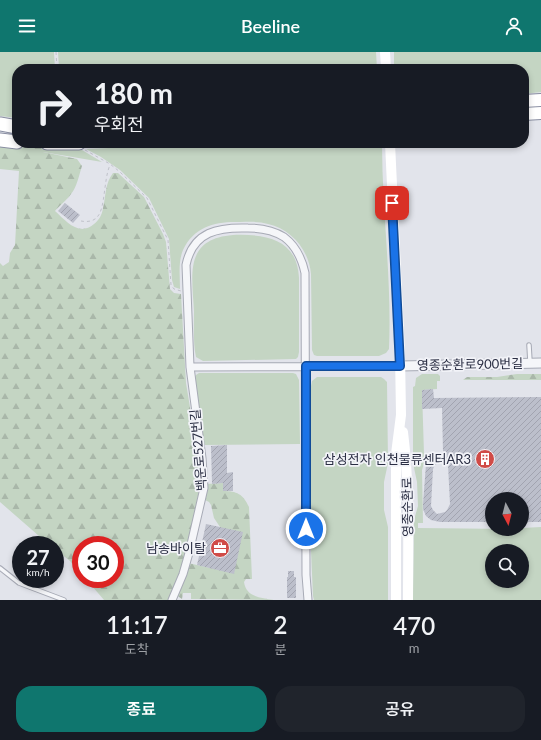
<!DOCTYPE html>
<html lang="ko">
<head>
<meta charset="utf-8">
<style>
  body { margin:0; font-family:Lato,"Noto Sans KR",sans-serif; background:#20242c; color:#f1f3f6; height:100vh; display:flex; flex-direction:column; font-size:15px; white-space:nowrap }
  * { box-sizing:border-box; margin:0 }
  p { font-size:13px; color:#9ea1a6 }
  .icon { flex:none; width:22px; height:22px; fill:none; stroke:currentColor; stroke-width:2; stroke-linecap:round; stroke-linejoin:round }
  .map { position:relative; height:548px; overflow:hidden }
  .sheet { display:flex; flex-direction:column; background:#171b24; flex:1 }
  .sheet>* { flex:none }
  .guide { position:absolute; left:12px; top:12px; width:517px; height:84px; border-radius:16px; box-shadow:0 2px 6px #0003; background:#171b24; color:#f1f3f6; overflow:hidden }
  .needle { width:26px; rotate:173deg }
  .controls { position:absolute; left:485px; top:440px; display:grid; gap:8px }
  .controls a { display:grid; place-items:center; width:44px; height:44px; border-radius:50%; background:#171b24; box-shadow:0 2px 6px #0003; font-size:20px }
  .speed { position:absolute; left:12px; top:484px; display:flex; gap:8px; font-size:20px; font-weight:700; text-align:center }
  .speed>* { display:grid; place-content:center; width:52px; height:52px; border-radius:50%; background:#171b24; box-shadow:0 2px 6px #0003; line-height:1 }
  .speed small { font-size:10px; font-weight:400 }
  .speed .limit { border:6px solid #d22; background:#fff; color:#111 }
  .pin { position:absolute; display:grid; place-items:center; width:34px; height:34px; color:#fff; margin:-17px; border-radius:8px; box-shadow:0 2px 6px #0006 }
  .me { position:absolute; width:44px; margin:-22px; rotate:0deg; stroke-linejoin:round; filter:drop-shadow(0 0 3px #0008) }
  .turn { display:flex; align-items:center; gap:14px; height:84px; padding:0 16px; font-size:18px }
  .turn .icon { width:52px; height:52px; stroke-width:2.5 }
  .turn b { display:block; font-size:28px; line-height:34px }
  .eta { display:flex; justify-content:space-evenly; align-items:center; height:68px; text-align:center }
  .eta b { font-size:24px; font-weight:600; line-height:28px }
  .action { display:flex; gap:8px; margin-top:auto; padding:8px 16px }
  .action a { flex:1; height:46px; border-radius:16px; background:#0f766e; color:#fff; font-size:16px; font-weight:600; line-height:46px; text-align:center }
  .action a+a { background:#20242c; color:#f1f3f6 }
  header { display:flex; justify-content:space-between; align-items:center; height:52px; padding:0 16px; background:#0f766e; color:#fff; font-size:18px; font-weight:600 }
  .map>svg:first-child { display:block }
</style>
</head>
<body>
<header><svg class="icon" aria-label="menu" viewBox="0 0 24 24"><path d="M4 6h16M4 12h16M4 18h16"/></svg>Beeline<svg class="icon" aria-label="person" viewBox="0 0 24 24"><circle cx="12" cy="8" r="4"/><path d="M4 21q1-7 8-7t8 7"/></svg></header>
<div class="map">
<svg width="541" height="548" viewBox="0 0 541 548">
  <defs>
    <pattern id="forest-firs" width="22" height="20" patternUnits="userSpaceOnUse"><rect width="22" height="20" fill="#c4d5c3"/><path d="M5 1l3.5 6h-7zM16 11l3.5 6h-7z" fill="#a9b7a9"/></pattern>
    <pattern id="building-hatch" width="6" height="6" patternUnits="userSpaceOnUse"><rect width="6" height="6" fill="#bcbfcb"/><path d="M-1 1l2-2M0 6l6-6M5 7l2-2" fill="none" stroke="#a2a4b0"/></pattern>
  </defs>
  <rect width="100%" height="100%" fill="#e2e4eb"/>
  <path fill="#c4d5c3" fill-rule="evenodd" d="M0 0H54L55 17H17V66L0 64Z
    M58 0H376L377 17H59Z
    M394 0H541V40L524 42V17H394Z
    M222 91H382C382 160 392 228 389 297L386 301 379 304H317L314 303 312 298 311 222C309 198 291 177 268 172 259 169 249 170 240 170 217 169 194 174 183 198 178 210 180 224 180 237L174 235 172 228 169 187 149 146 120 118 101 105 86 97Z
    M43 95H77L102 110 43 100Z
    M233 183C265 182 297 186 299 226V300L298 305 296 307 203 309 196 305C193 291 194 274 194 259 192 222 184 187 233 183Z
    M199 321H293L296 322 299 328 300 392 204 393 194 326 196 323Z
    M422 322H438L440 324V329H437V337L422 338 424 402H427L428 405 424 411 422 418 423 471H418V476L522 477V476L541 475V548H413L414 468 418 454 417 430 413 411V335L415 334 416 326ZM492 499H522V529H492Z
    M317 325H381L384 327 387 330 388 411 384 430V458L388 475V548H314L313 544 311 499V334L312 329Z"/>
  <path fill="url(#forest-firs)" d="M0 92 43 95V100L77 107 82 114C79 123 77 135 71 142 68 147 59 154 55 159 66 169 79 185 94 172 99 168 102 163 103 156 106 144 105 131 113 121H118L144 145 163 182 166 190 170 237 174 241 181 242 186 331 196 392 199 435 197 452 181 520 170 548H104L86 527H115V493H81V521L70 509 55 497V493H50L47 491 0 450V211L3 214 9 210 10 201 15 193 19 119 0 117Z
    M517 322H541V328H463L467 325H497Z
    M223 431V439C237 439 243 442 249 455L252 527H246L244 530C246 545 261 546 274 548L191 547V541H183L182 547 176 543 188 511 233 521 220 475 214 466 211 453 209 450 205 448 206 432Z"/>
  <path fill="url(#building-hatch)" fill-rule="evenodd" d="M65 151 80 163 73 171 58 159Z
    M433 337 434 346 541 345V470H522V447H492V470H440L431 468 426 464 423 457V452L426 412 431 405 443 400 442 356 422 357V338ZM441 409 448 410V413L450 452 447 458 445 460 437 462 433 458 431 454 433 417 435 413Z
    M227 393V421L233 420V439H223V431L212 432 211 394Z
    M206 472 243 480 234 522 197 513Z
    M288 519H294V525H296V546H287V525H288Z"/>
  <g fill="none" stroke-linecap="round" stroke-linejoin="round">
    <g stroke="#a7aab5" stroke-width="5.5">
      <path id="service" d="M529 293 530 310
        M0 516 19 531 64 548"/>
    </g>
    <g stroke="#a7aab5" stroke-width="9">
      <path id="minor" d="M190 315 400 314
        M172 548 183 522 189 501 204 436 202 406 190 315 186 213C193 179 219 175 248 176 260 176 273 178 284 185 296 194 302 207 305 221L306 523 308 548"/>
    </g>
    <g stroke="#a7aab5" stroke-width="11">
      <path id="tertiary" d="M400 314 541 311"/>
    </g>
    <g stroke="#898ea2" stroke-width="14">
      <path id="trunk" d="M524 49 541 48
        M524 62 541 61"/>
    </g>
    <g stroke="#898ea2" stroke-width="15">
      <path id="motorway" d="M0 72 17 75
        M0 88 17 90
        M47 91H79"/>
    </g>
    <path stroke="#c0c2ca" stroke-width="1" stroke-dasharray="3 3" stroke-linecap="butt" d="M56 0 57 17
      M85 98 110 112 120 120 147 146 168 188 171 233 174 237 181 239
      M81 169C86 170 94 170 98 164 105 156 104 126 110 113"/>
    <use href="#service" stroke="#f5f6f9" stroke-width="3.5"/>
    <use href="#minor" stroke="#f5f6f9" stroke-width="7"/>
    <use href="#tertiary" stroke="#f5f6f9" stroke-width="9"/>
    <path stroke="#fff" stroke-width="10" d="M385 0 386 17
      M390 91 400 302 401 363 396 402V548
      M403 380C410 436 408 492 408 548"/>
    <use href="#trunk" stroke="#fff" stroke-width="12"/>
    <use href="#motorway" stroke="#fff" stroke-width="13"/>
  </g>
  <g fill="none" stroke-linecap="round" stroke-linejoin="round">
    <g stroke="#114b97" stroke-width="10">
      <path id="route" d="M306 477V314H400L392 151"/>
    </g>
    <use href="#route" stroke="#1a73e8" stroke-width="7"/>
  </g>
  <defs>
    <g id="building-disc" transform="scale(1)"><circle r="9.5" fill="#d04b47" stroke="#f2f3f8"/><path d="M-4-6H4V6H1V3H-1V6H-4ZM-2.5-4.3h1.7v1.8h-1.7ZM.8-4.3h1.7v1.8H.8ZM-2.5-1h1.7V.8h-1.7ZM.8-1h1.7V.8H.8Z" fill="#fff"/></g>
    <g id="office-disc" transform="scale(1)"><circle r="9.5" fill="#d04b47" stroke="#f2f3f8"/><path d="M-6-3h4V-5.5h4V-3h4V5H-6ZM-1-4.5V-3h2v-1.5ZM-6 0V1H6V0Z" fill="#fff"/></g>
  </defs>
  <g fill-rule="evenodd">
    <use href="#building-disc" x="485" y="407"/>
    <use href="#office-disc" x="220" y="496"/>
  </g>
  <g text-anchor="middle" stroke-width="3.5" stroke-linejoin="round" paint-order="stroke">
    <g font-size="13" fill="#2a2e43" stroke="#f2f3f8">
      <text transform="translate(470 312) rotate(-1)" y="5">영종순환로900번길</text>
      <text transform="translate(198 398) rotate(-95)" y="5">백운로527번길</text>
      <text transform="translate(407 455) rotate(-91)" y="5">영종순환로</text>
    </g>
    <g font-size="13" fill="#2a2e43" stroke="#f2f3f8" text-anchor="end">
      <text x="471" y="412">삼성전자 인천물류센터AR3</text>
      <text x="206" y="501">남송바이탈</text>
    </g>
  </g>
</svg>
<div class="controls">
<a><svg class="needle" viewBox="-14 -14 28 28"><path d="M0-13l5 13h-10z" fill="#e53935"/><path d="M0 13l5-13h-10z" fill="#9ea1a6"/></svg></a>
<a><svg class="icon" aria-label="search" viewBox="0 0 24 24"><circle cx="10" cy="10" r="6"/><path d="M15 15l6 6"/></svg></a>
</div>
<div class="speed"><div>27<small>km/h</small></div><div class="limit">30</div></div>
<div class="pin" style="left:392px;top:151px;background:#d93025"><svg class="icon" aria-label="arrive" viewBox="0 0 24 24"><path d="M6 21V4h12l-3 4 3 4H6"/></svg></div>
<svg class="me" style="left:306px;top:477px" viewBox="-20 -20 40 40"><circle r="17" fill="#1a73e8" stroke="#fff" stroke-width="3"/><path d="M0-11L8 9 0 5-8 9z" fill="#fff"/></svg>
<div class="guide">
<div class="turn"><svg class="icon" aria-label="right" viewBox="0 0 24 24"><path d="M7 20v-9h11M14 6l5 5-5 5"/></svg><div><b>180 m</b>우회전</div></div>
</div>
</div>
<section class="sheet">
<div class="eta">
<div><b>11:17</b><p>도착</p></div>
<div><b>2</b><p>분</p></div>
<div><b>470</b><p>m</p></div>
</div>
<div class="action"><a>종료</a><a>공유</a></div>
</section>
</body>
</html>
